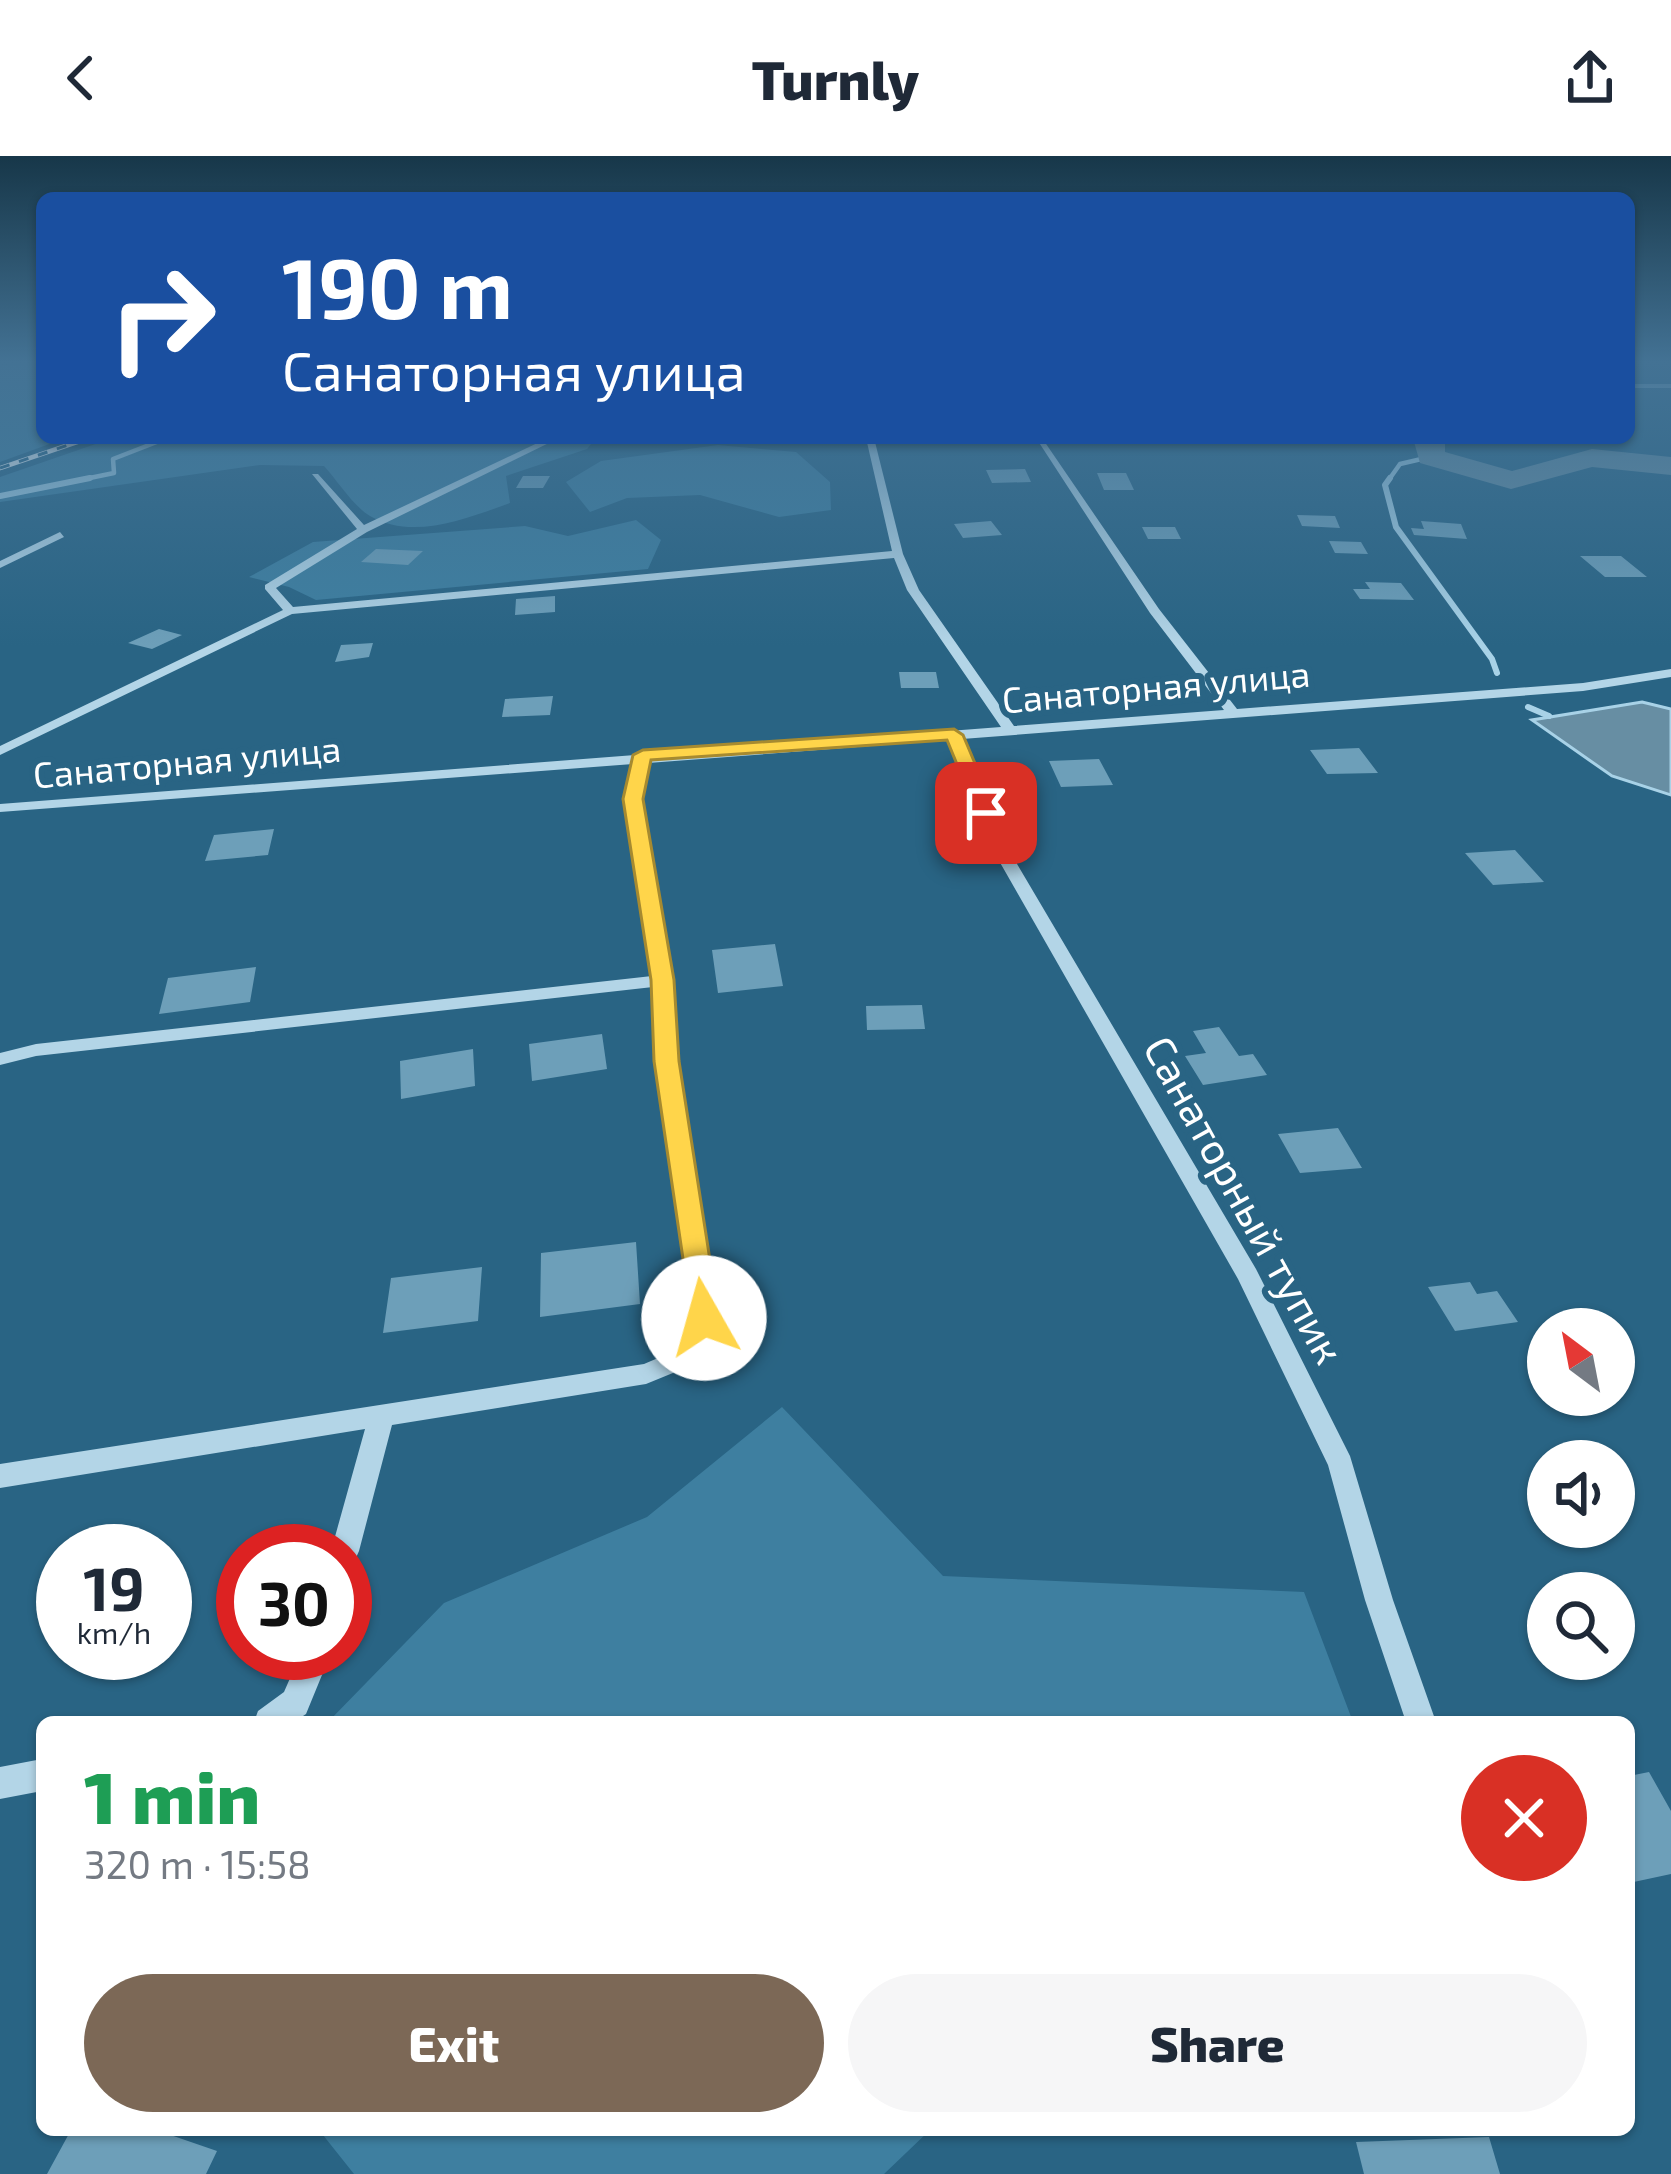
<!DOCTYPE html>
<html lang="en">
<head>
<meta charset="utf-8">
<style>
  body { margin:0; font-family:"Exo 2",sans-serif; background:#f6f6f7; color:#1f2937; height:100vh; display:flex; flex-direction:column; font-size:45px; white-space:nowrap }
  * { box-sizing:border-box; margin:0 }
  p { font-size:39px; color:#747a83 }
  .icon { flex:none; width:66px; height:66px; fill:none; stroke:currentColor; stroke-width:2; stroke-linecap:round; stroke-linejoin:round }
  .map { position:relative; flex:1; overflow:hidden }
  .panel { position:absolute; left:36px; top:1560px; width:1599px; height:420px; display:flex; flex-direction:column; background:#fff; border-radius:18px; box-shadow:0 3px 9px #0004 }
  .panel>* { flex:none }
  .hud { position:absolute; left:36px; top:36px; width:1599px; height:252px; border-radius:18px; box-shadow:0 3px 9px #0004; background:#1a4fa0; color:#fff; overflow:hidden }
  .needle { width:78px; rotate:328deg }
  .fabs { position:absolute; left:1527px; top:1152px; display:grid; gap:24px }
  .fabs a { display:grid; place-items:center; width:108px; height:108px; border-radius:50%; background:#fff; box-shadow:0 3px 9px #0004; font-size:60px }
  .speed { position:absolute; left:36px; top:1368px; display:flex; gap:24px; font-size:60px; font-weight:700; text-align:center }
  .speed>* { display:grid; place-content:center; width:156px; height:156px; border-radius:50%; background:#fff; box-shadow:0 3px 9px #0004; line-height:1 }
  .speed small { font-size:30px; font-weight:400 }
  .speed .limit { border:18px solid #d22; background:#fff; color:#111 }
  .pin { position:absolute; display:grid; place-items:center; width:102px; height:102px; color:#fff; margin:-51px; border-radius:24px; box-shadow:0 6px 18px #0006 }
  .me { position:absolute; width:132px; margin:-66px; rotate:353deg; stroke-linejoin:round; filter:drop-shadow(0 0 9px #0008) }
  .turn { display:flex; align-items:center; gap:42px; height:252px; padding:0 48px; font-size:54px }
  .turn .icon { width:156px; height:156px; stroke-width:2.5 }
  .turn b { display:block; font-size:84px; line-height:102px }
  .round { display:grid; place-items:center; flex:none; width:126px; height:126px; border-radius:63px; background:#f6f6f7 }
  .overview { display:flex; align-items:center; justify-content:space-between; height:204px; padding:0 48px }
  h1 { font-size:72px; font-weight:800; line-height:90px; color:#1e9e55 }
  .button { display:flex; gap:24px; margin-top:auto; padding:24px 48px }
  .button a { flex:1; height:138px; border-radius:72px; background:#7c6856; color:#fff; font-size:48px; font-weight:800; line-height:138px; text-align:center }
  .button a+a { background:#f6f6f7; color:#1f2937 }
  header { display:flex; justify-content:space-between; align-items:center; height:156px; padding:0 48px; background:#fff; font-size:54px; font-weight:800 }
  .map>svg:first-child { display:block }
</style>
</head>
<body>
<header><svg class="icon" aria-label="back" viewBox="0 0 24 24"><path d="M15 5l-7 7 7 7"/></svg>Turnly<svg class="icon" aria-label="share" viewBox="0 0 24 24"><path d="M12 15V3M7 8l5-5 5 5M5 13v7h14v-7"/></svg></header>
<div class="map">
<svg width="1671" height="2018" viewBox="0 0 1671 2018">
  <rect width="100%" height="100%" fill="#296484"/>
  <path fill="#3e7fa0" d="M42 208V282H66L0 306V209Z
    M113 282H596L587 293 506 320 510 347C468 362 413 385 370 360 353 350 337 324 324 310L260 309 0 346V321Z
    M718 289 796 296 830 326 831 354 779 361 700 339 627 342 590 356 566 326 601 305Z
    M636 364 661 384 648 413 316 444 289 431 249 421 313 386 525 370 568 380Z
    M782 1251 943 1420 1304 1436 1353 1566H328L444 1447 647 1361Z
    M319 1974H930L884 2018H354Z"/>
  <path fill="#678ea3" stroke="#a8d2e7" stroke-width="3" d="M1642 546 1671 553V639L1612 620 1532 564Z"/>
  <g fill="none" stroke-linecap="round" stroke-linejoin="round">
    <path stroke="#a8d2e7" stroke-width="4.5" d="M75 325 114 317 113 303 167 282
      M1388 325 1400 308 1430 301"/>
    <path stroke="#a8d2e7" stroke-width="6" d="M1390 322 1385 329 1396 371 1492 503 1497 517
      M0 340 90 322
      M1528 551 1549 560"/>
    <path fill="#678ea3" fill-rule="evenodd" d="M1413 282H1445V296L1512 315 1592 293 1671 301V319L1592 311 1511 333 1420 307Z"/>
  </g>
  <path fill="#6d9fb9" d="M1025 313 1031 326 992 327 986 314Z
    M1097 317H1126L1134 334H1104Z
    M523 320H550L543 332H516Z
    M1297 359 1335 360 1340 372 1302 370Z
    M991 365 1002 379 963 382 954 368Z
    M1421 365 1461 368 1467 383 1414 379 1411 372 1424 373Z
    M1142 371H1175L1181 383H1148Z
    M1329 385 1361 386 1368 398 1335 397Z
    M376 393 423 395 408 409 361 406Z
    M1580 400H1621L1647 421H1605Z
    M1365 426 1401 427 1414 444 1360 443 1353 433H1370Z
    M555 440V456L515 459 516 443Z
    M159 473 182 479 152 493 128 487Z
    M373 487 369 501 335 506 341 489Z
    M899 516H936L939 532H901Z
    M553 540 550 559 502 561 505 543Z
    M1359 592 1378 617 1327 618 1310 594Z
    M1099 603 1113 629 1061 631 1049 605Z
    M274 673 268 699 205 705 214 679Z
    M1515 694 1544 726 1493 729 1465 697Z
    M775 788 783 830 718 837 712 794Z
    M256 811 250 846 159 858 168 822Z
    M922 849 925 873 867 874 866 850Z
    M1219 871 1239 900 1253 898 1267 919 1203 929 1185 900 1206 897 1193 875Z
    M602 878 607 913 532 925 529 888Z
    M473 893 475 930 401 943 400 905Z
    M1338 972 1362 1012 1300 1017 1278 978Z
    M636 1086 640 1148 540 1161 541 1097Z
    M482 1111 478 1165 383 1177 391 1122Z
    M1470 1126 1477 1138 1497 1135 1518 1166 1455 1175 1428 1131Z
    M1649 1616 1671 1655V1718L1629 1727V1620Z
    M71 1974H156L217 1995 206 2018H47Z
    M1489 1981 1500 2018H1364L1356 1986Z"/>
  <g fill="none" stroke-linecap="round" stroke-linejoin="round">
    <path fill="#b3d5e7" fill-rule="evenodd" d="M1629 228H1671V232H1629Z
      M548 282H559L367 376 276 432 293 451 892 395 866 282H874L903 398 919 434 1014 570 1224 554 1150 457 1038 285 1042 282 1159 453 1237 553 1583 527 1671 513V521L1583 535 962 583 1010 696 1256 1113 1350 1300 1393 1444 1436 1566H1406L1365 1444 1328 1309 1238 1123 994 696 949 584 648 607 640 643 671 824 676 905 716 1162 690 1210 646 1228 392 1269 359 1395 355 1404 345 1408V1395H331L365 1273 0 1332V1308L644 1208 672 1196 692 1161 656 905 653 831 36 900 0 909V897L36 888 652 820 626 643 633 608 0 656V648L635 599 642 595 648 598 1001 571 907 434 894 402 292 458 0 599V590L283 454 265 433V429L357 373 312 318H318L364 369Z
      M60 376 64 381 0 412V405Z
      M301 1497H331L306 1558 294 1566H254L258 1555 284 1536Z
      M42 1603V1635L0 1643V1611Z"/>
    <g stroke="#fff" stroke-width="4.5">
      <path id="rail" d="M0 312 89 282"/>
    </g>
    <use href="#rail" stroke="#296484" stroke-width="3" stroke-dasharray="10" stroke-linecap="butt"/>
  </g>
  <linearGradient id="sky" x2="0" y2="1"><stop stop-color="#173749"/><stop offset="0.42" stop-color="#437294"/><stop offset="1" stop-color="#437294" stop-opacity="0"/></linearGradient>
  <rect width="1671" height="490" fill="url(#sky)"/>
  <path fill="#ffd54a" stroke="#a68a30" stroke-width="3" d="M954 573 963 579 996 657 993 661 977 657 947 584 651 604 643 643 674 824 679 905 719 1162 715 1171 704 1174 693 1171 654 905 651 824 623 643 633 599 643 594Z"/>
  <g text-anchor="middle" stroke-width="12" stroke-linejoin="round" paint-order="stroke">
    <g font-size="36" fill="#fff" stroke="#296484">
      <text transform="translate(1156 531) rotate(-5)" y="13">Санаторная улица</text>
      <text transform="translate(187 606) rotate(-5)" y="13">Санаторная улица</text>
    </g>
    <g font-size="42" fill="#fff" stroke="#296484">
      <text transform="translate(1244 1044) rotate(61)" y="15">Санаторный тупик</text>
    </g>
  </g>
</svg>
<div class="fabs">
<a><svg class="needle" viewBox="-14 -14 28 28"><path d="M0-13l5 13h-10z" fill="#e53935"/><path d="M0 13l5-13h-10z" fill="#747a83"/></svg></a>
<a><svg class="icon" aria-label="sound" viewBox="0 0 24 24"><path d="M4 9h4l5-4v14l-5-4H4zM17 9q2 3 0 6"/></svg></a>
<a><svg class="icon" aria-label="search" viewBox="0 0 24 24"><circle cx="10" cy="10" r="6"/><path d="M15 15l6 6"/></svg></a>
</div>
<div class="speed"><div>19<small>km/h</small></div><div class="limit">30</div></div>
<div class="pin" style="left:986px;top:657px;background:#d93025"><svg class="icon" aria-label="arrive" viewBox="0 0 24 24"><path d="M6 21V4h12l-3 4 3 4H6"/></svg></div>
<svg class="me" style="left:704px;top:1162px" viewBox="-20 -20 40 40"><circle r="19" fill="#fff"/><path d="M0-13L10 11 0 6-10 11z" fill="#ffd54a"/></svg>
<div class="hud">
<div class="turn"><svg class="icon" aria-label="right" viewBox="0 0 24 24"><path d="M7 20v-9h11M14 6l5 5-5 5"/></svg><div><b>190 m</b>Санаторная улица</div></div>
</div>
<section class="panel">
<div class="overview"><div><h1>1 min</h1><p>320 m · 15:58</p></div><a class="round" style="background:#d93025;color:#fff"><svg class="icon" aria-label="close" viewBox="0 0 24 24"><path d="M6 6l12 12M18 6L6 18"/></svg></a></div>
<div class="button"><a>Exit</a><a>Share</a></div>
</section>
</div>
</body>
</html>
